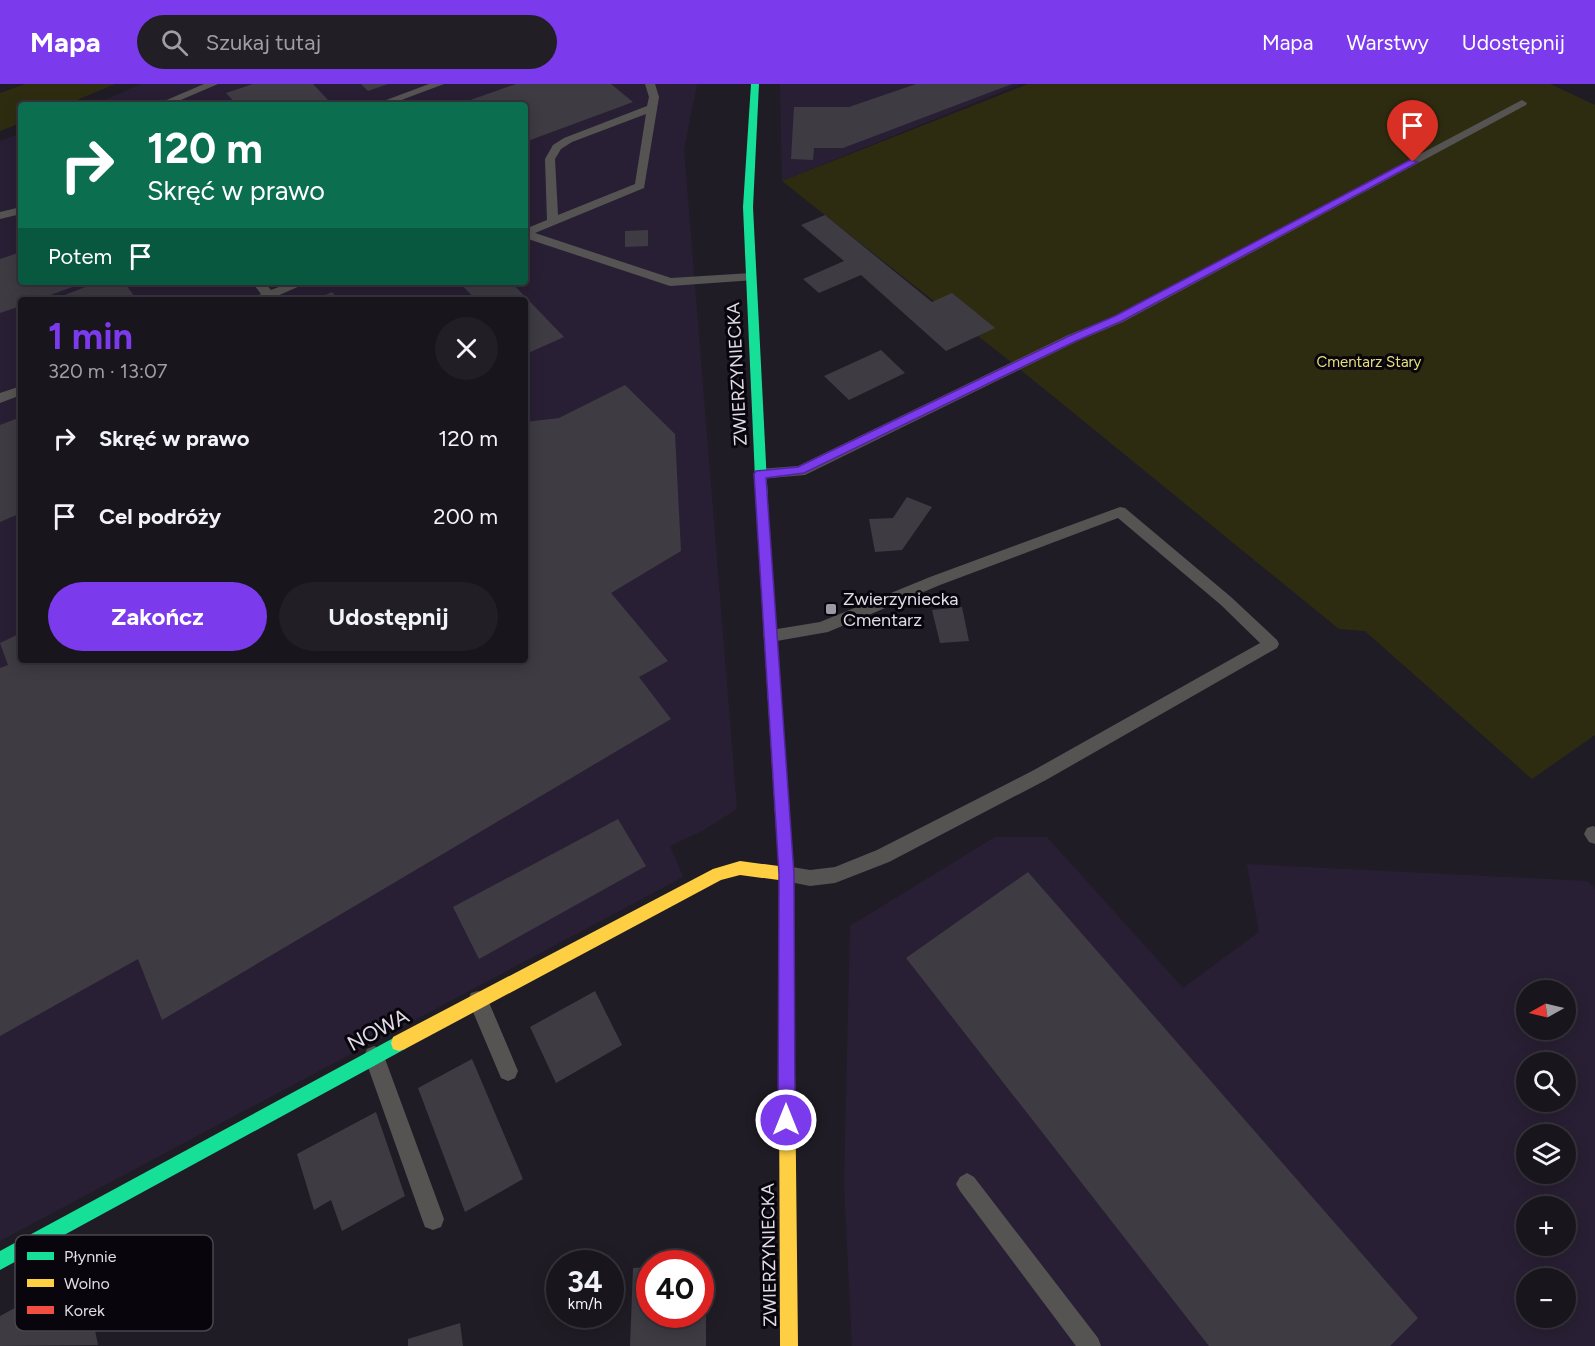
<!DOCTYPE html>
<html lang="pl">
<head>
<meta charset="utf-8">
<style>
  body { margin:0; font-family:Figtree,sans-serif; background:#211e25; color:#f1f3f6; height:100vh; display:flex; flex-direction:column; font-size:22px; white-space:nowrap }
  * { box-sizing:border-box; margin:0 }
  p { font-size:20px; color:#9f9fa3 }
  .icon { flex:none; width:33px; height:33px; fill:none; stroke:currentColor; stroke-width:2; stroke-linecap:round; stroke-linejoin:round }
  .map { position:relative; flex:1; overflow:hidden }
  .drawer { position:absolute; left:18px; top:213px; width:510px; height:366px; display:flex; flex-direction:column; background:#18151c; border-radius:6px; box-shadow:0 3px 15px #0003,0 0 0 2px #36343b }
  .drawer>* { flex:none }
  .guide { position:absolute; left:18px; top:18px; width:510px; height:183px; border-radius:6px; box-shadow:0 3px 15px #0003,0 0 0 2px #36343b; background:#0b6e4f; color:#fff; overflow:hidden }
  .needle { width:39px; rotate:262deg }
  .controls { position:absolute; left:1516px; top:896px; display:grid; gap:12px }
  .controls a { display:grid; place-items:center; width:60px; height:60px; border-radius:50%; background:#18151c; box-shadow:0 3px 15px #0003,0 0 0 2px #36343b; font-size:30px }
  .speed { position:absolute; left:546px; top:1166px; display:flex; gap:12px; font-size:30px; font-weight:700; text-align:center }
  .speed>* { display:grid; place-content:center; width:78px; height:78px; border-radius:50%; background:#18151c; box-shadow:0 3px 15px #0003,0 0 0 2px #36343b; line-height:1 }
  .speed small { font-size:15px; font-weight:400 }
  .speed .limit { border:9px solid #d22; background:#fff; color:#111 }
  .pin { position:absolute; display:grid; place-items:center; width:51px; height:51px; color:#fff; margin:-62px -26px; border-radius:50% 50% 50% 0; rotate:-45deg; box-shadow:0 0 6px #0007 }
  .pin .icon { rotate:45deg }
  .me { position:absolute; width:66px; margin:-33px; rotate:0deg; stroke-linejoin:round; filter:drop-shadow(0 0 4px #0008) }
  .turn { display:flex; align-items:center; gap:21px; height:126px; padding:0 30px; font-size:27px }
  .turn .icon { width:78px; height:78px; stroke-width:2.5 }
  .turn b { display:block; font-size:42px; line-height:51px }
  .then { display:flex; align-items:center; height:57px; padding:0 30px; background:#0003; gap:12px; font-size:22px }
  .round { display:grid; place-items:center; flex:none; width:63px; height:63px; border-radius:32px; background:#211e25 }
  .head { display:flex; align-items:center; justify-content:space-between; height:102px; padding:0 30px }
  h1 { font-size:36px; font-weight:700; line-height:45px; color:#7c3aed }
  .primary-button { display:flex; gap:12px; margin-top:auto; padding:12px 30px }
  .primary-button a { flex:1; height:69px; border-radius:36px; background:#7c3aed; color:#fff; font-size:24px; font-weight:700; line-height:69px; text-align:center }
  .primary-button a+a { background:#211e25; color:#f1f3f6 }
  ul { padding:0; list-style:none }
  li { display:flex; align-items:center; gap:18px; height:78px; padding:0 30px }
  li div { flex:1 }
  li b { display:block; font-size:22px }
  li em { font-style:normal }
  header { display:flex; align-items:center; gap:36px; box-sizing:border-box; height:84px; padding:0 30px; background:#7c3aed; color:#fff }
  header strong { font-size:28px }
  nav { display:flex; gap:33px; margin-inline-start:auto; font-size:21px }
  .search { width:420px; height:54px; background:#211e25; display:flex; align-items:center; gap:15px; box-sizing:border-box; padding:0 21px; border-radius:33px; color:#9f9fa3; font-size:22px }
  .map>svg:first-child { display:block }
</style>
</head>
<body>
<header>
<strong>Mapa</strong>
<div class="search"><svg class="icon" aria-label="search" viewBox="0 0 24 24"><circle cx="10" cy="10" r="6"/><path d="M15 15l6 6"/></svg>Szukaj tutaj</div>
<nav><a>Mapa</a><a>Warstwy</a><a>Udostępnij</a></nav>
</header>
<div class="map">
<svg width="1595" height="1262" viewBox="0 0 1595 1262">
  <rect width="100%" height="100%" fill="#201c25"/>
  <path fill="#291f34" fill-rule="evenodd" d="M141 0H697L684 65 737 725 704 746 670 762 683 793 0 1157V57L21 49V198H525V21H94ZM21 216H525V576H21Z
    M780 0H1021L782 97Z
    M995 753H1047L1183 904 1259 848 1247 780 1587 797 1595 805V1262H852L844 1101 850 842ZM1527 906H1566V945H1527ZM1527 978H1566V1017H1527ZM1527 1050H1566V1089H1527ZM1527 1122H1566V1161H1527ZM1527 1194H1566V1233H1527Z"/>
  <path fill="#2e2c10" d="M25 0H115L65 21H21V39L0 47V9Z
    M1028 0H1550L1595 21V651L1532 695 1365 547 1339 545 1016 282 782 97Z"/>
  <path fill="#3e3b43" d="M253 0H313L329 17 315 21H237L226 9Z
    M361 0H388L368 7Z
    M516 0H611L633 18 525 58V21H464L462 19Z
    M916 0H1012L843 64H814L813 76 791 75 794 23H849Z
    M825 131 932 218 952 209 995 244 946 267 861 191 819 209 803 195 844 177 801 141Z
    M648 146V162L625 163V147Z
    M21 168V198H86L37 216H21V222L0 229V175Z
    M98 198H124L137 216H52Z
    M463 198H511L564 253 526 270 525 216H476L460 199Z
    M332 208 339 216H314Z
    M881 266 905 289 849 316 824 292Z
    M625 301 675 350 681 467 611 509 668 577 639 593 671 635 162 936 138 875 0 952V584L8 581 0 559 21 549V576H525V338L559 334Z
    M21 333V429L0 438V341Z
    M907 413 932 423 902 466 875 468 869 435 893 434Z
    M962 523 969 557 940 559 932 526Z
    M618 735 646 782 479 875 453 823Z
    M1028 788 1418 1234 1390 1262H1209L906 874Z
    M595 907 622 961 556 999 530 943Z
    M472 975 523 1095 465 1128 418 1004Z
    M376 1028 405 1112 342 1147 331 1116 314 1126 297 1070Z
    M700 1181H706V1262H630L633 1184 650 1183V1230H700Z
    M83 1187 98 1261 0 1262V1232Z
    M460 1239 463 1262H408V1255Z"/>
  <g fill="none" stroke-linecap="round" stroke-linejoin="round">
    <path fill="#555453" fill-rule="evenodd" d="M204 0H218L169 21H155Z
      M429 0H444L388 21H373Z
      M645 0H655L659 13 644 104 535 149 671 194 751 189 755 190V196L670 202 525 154V145L547 136 545 75 553 61 564 54 647 22 649 13ZM646 30 635 100 558 131 555 75 561 65 572 58Z
      M1522 16 1527 19 1526 21 1123 238 1078 257 805 391 760 395 753 390 760 385 798 382 1068 251 1115 232Z
      M21 123V130L0 135V128Z
      M252 198H264L271 206 292 198H309L268 216H250L261 210Z
      M21 302V311L0 319V309Z
      M1120 423 1125 424 1231 513 1277 556 1279 560 1277 564 1046 696 889 778 835 799 810 802 780 796 777 790 780 784 786 782 810 786 835 783 877 766 1034 686 1260 559 1221 521 1118 434 940 501 828 548 771 558 765 556 763 552 765 548 771 546 820 538 930 493Z
      M1593 742 1595 743V760L1589 758 1584 750 1587 744Z
      M478 907 485 909 518 987 515 994 508 997 501 994 468 916 471 909Z
      M374 962 381 965 384 972 444 1135 441 1143 433 1146 425 1143 422 1135 364 972 367 965Z
      M967 1089 974 1093 1098 1254 1101 1262H1076L960 1107 956 1100 960 1093Z"/>
    <path fill="#16e098" fill-rule="evenodd" d="M751 0H759L753 123 769 439 763 443 757 439 743 123Z
      M399 951 405 953 407 959 405 965 0 1186V1167Z"/>
    <path fill="#ffcf43" fill-rule="evenodd" d="M763 435 769 439 789 730 787 734 782 736 777 734 775 730 757 439Z
      M740 777 786 783 791 785 793 790 791 795 786 797 740 791 721 796 405 965 399 967 393 965 391 959 393 953 713 785Z
      M787 983 793 985 795 991 798 1262H780L779 991 781 985Z"/>
    <path fill="#f24e42" fill-rule="evenodd" d="M782 724 787 726 789 730 793 790 795 991 793 997 787 999 781 997 779 991V790L775 730 777 726Z"/>
  </g>
  <path fill="#7c3aed" stroke="#51269a" stroke-width="1.5" d="M1410 76 1418 78 1122 237 1076 257 804 389 766 394 794 790 795 1036 792 1043 786 1045 780 1043 778 1036 779 790 754 390 756 387 798 383 1069 252 1115 232Z"/>
  <rect fill="#9d98a3" stroke="#08060c" stroke-width="2" x="825" y="519" width="12" height="12" rx="3"/>
  <g text-anchor="middle" stroke-width="6" stroke-linejoin="round" paint-order="stroke">
    <g font-size="15" fill="#e6df7d" stroke="#08060c">
      <text x="1369" y="283">Cmentarz Stary</text>
    </g>
    <g font-size="18" fill="#e0dbe7" stroke="#08060c">
      <text transform="translate(737 290) rotate(-93)" y="6">ZWIERZYNIECKA</text>
      <text transform="translate(769 1171) rotate(-91)" y="6">ZWIERZYNIECKA</text>
    </g>
    <g font-size="18" fill="#e0dbe7" stroke="#08060c" text-anchor="start">
      <text x="843" y="521">Zwierzyniecka<tspan x="843" dy="21">Cmentarz</tspan></text>
    </g>
    <g font-size="21" fill="#e0dbe7" stroke="#08060c">
      <text transform="translate(378 946) rotate(-28)" y="7">NOWA</text>
    </g>
  </g>
  <rect x="15" y="1151" width="198" height="96" rx="9" fill="#08060c" stroke="#49464e" stroke-width="1.5"/>
  <rect x="27" y="1168" width="27" height="8" fill="#16e098"/>
  <rect x="27" y="1195" width="27" height="8" fill="#ffcf43"/>
  <rect x="27" y="1222" width="27" height="8" fill="#f24e42"/>
  <g font-size="16" fill="#e0dbe7">
    <text x="64" y="1178">Płynnie</text>
    <text x="64" y="1205">Wolno</text>
    <text x="64" y="1232">Korek</text>
  </g>
</svg>
<div class="controls">
<a><svg class="needle" viewBox="-14 -14 28 28"><path d="M0-13l5 13h-10z" fill="#e53935"/><path d="M0 13l5-13h-10z" fill="#9f9fa3"/></svg></a>
<a><svg class="icon" aria-label="search" viewBox="0 0 24 24"><circle cx="10" cy="10" r="6"/><path d="M15 15l6 6"/></svg></a>
<a><svg class="icon" aria-label="layers" viewBox="0 0 24 24"><path d="M12 4l9 5-9 5-9-5zM3 14l9 5 9-5"/></svg></a>
<a>+</a>
<a>−</a>
</div>
<div class="speed"><div>34<small>km/h</small></div><div class="limit">40</div></div>
<div class="pin" style="left:1413px;top:78px;background:#d93025"><svg class="icon" aria-label="arrive" viewBox="0 0 24 24"><path d="M6 21V4h12l-3 4 3 4H6"/></svg></div>
<svg class="me" style="left:786px;top:1036px" viewBox="-20 -20 40 40"><circle r="17" fill="#7c3aed" stroke="#fff" stroke-width="3"/><path d="M0-11L8 9 0 5-8 9z" fill="#fff"/></svg>
<div class="guide">
<div class="turn"><svg class="icon" aria-label="right" viewBox="0 0 24 24"><path d="M7 20v-9h11M14 6l5 5-5 5"/></svg><div><b>120 m</b>Skręć w prawo</div></div>
<div class="then">Potem<svg class="icon" aria-label="arrive" viewBox="0 0 24 24"><path d="M6 21V4h12l-3 4 3 4H6"/></svg></div>
</div>
<section class="drawer">
<div class="head"><div><h1>1 min</h1><p>320 m · 13:07</p></div><a class="round"><svg class="icon" aria-label="close" viewBox="0 0 24 24"><path d="M6 6l12 12M18 6L6 18"/></svg></a></div>
<ul>
<li><svg class="icon" aria-label="right" viewBox="0 0 24 24"><path d="M7 20v-9h11M14 6l5 5-5 5"/></svg><div><b>Skręć w prawo</b></div><em>120 m</em></li>
<li><svg class="icon" aria-label="arrive" viewBox="0 0 24 24"><path d="M6 21V4h12l-3 4 3 4H6"/></svg><div><b>Cel podróży</b></div><em>200 m</em></li>
</ul>
<div class="primary-button"><a>Zakończ</a><a>Udostępnij</a></div>
</section>
</div>
</body>
</html>
